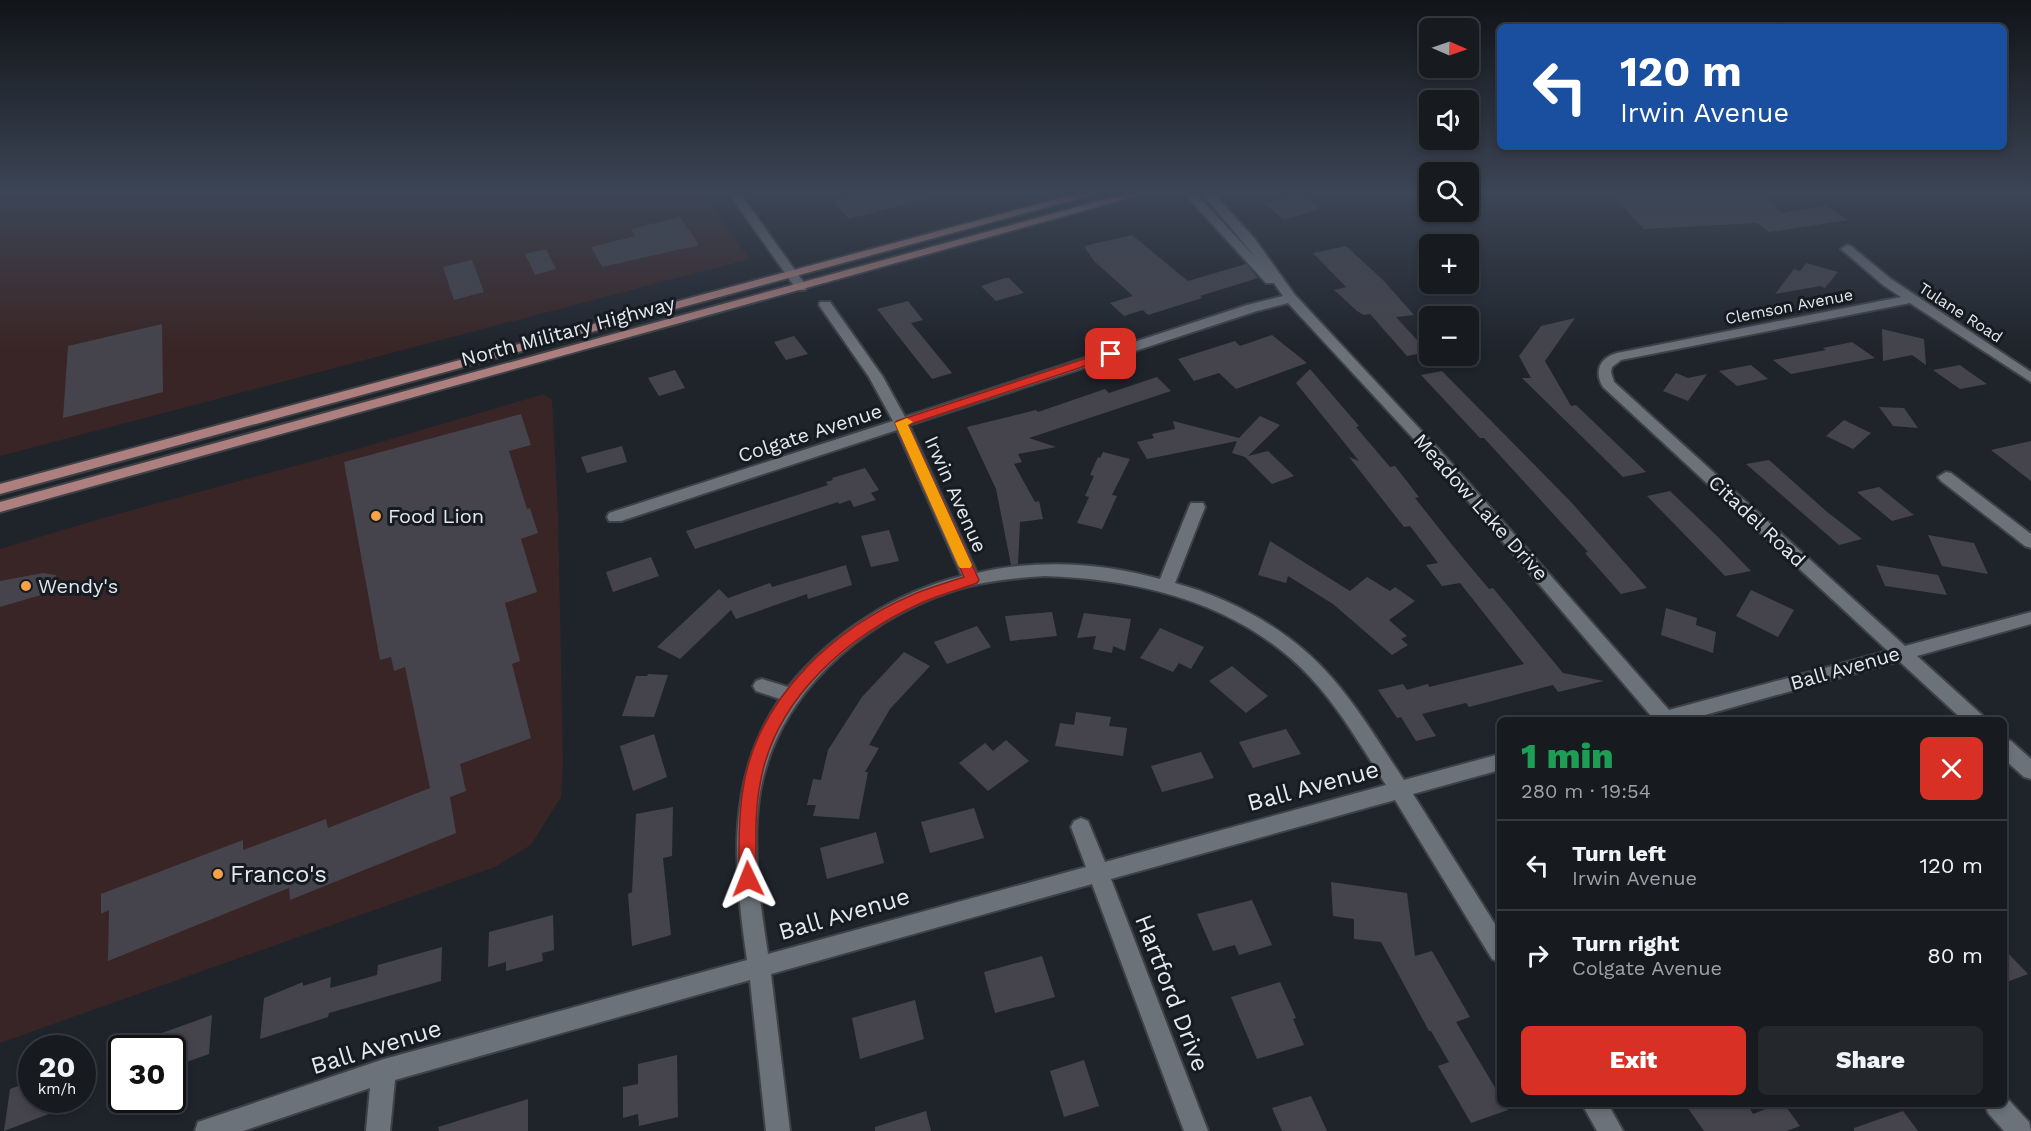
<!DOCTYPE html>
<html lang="en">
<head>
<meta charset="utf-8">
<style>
  body { margin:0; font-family:"Work Sans",sans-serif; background:#24282d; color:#f1f3f6; height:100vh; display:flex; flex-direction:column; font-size:22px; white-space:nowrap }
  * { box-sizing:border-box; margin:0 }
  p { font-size:20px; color:#9ea1a5 }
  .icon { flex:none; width:33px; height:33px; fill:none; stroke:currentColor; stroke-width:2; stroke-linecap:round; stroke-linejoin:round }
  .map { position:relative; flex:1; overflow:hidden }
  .side { position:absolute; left:1497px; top:717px; width:510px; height:390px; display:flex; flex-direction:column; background:#171b20; border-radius:9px; box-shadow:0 3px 9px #0003,0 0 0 2px #36393e }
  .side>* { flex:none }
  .banner { position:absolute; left:1497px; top:24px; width:510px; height:126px; border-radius:9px; box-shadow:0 3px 9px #0003,0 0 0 2px #36393e; background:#1a4fa0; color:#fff; overflow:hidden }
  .needle { width:39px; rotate:92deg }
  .fabs { position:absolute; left:1419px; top:18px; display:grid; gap:12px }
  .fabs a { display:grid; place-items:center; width:60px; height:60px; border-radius:9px; background:#171b20; box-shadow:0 3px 9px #0003,0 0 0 2px #36393e; font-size:30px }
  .speed { position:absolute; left:18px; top:1035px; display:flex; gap:12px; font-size:30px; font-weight:700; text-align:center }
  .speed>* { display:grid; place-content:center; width:78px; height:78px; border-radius:50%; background:#171b20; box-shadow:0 3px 9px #0003,0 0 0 2px #36393e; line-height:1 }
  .speed small { font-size:15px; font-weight:400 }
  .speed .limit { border:3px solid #111; border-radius:9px; background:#fff; color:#111 }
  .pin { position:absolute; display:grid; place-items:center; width:51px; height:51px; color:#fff; margin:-26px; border-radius:12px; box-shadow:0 3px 9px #0006 }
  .me { position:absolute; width:66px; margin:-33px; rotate:358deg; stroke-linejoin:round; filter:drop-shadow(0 0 4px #0008) }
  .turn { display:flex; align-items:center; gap:21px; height:126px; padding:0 24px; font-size:27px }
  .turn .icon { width:78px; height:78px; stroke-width:2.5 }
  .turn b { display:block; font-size:42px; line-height:51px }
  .round { display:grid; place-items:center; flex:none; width:63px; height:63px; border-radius:9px; background:#24282d }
  .overview { display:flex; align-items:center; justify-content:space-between; height:102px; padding:0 24px }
  h1 { font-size:36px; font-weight:800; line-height:45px; color:#1e9e55 }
  .action { display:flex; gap:12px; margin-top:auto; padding:12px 24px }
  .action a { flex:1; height:69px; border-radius:9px; background:#d93025; color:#fff; font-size:24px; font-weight:800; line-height:69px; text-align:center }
  .action a+a { background:#24282d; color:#f1f3f6 }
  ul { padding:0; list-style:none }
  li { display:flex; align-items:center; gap:18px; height:90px; padding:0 24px; border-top:2px solid #36393e }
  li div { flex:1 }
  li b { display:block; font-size:22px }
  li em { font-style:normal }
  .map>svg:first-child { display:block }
</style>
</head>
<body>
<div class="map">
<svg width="2031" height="1131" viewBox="0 0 2031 1131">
  <rect width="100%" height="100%" fill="#1f242b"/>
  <path fill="#392525" d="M0 192H703L749 259 0 456Z
    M544 394 552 400 558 513 563 764 561 797 531 845 495 867 0 1043V549L103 518 350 451Z"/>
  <path fill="#45444c" d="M873 192H928V198L849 219 833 202Z
    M1609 192H1759L1782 213 1826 206 1848 220 1769 232 1757 223 1644 229Z
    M1303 193 1320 209 1284 220 1265 204Z
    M680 217 699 245 602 267 591 247 635 236 631 229Z
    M1132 235 1188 281 1246 264 1258 278 1200 296 1202 298 1148 315 1143 310 1124 316 1110 303 1133 296 1094 261 1084 246Z
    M1346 246 1384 281 1414 315 1396 317 1428 352 1407 356 1370 314 1364 315 1357 311 1334 290 1346 287 1313 253Z
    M546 249 556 269 535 275 525 254Z
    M472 260 484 292 454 300 443 267Z
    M1806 263 1838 272 1825 288 1820 286 1775 294 1794 269 1800 271Z
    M1005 278H1009L1024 293 996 301 981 286Z
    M908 301 923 320 911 323 952 373 932 379 877 309Z
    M1575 318 1545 361 1571 406 1576 405 1646 472 1623 477 1522 378H1531L1519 356 1541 326Z
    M162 324 163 392 63 418 68 346Z
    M1882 329 1924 339 1926 365 1912 355 1883 361Z
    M1272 335 1307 363 1236 389 1219 373 1194 381 1178 359 1235 341 1240 346Z
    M794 336 808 354 786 360 774 342Z
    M1852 342 1875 358 1791 374 1773 360 1826 350 1823 348Z
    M1751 365 1768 379 1737 386 1719 371Z
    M1960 365 1968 371 1987 384 1960 389 1933 370Z
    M1310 369 1359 426 1356 427 1390 467 1395 466 1419 497 1415 498 1453 546 1489 589 1493 588 1563 673 1604 681 1558 692 1553 685 1469 707 1466 703 1422 714 1436 736 1416 741 1401 717 1397 718 1378 690 1403 684 1407 690 1428 684 1429 687 1524 664 1460 583 1442 586 1426 565 1438 563 1410 526 1404 527 1349 457 1359 461 1296 383Z
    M675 370 685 388 659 396 648 378Z
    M1442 371 1571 502 1647 588 1621 594 1585 553 1588 552 1484 438H1480L1421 375Z
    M1676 373 1688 378 1707 374 1688 401 1663 391Z
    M1157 377 1171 391 1029 438 1056 447 1018 454 1022 462 1014 464 1035 502 1039 501 1043 519 1020 522 1018 564 1011 565 996 489 967 427 1036 410 1038 412 1105 389 1109 393Z
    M1879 407 1904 408 1918 428 1893 426Z
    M521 414 531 445 509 451 527 509 530 508 538 533 521 539 537 592 505 603 520 661 512 664 531 738 460 764 466 791 450 797 456 833 290 900 289 888 108 961 109 910 101 914V894L243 840V850L326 819 328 828 430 788 405 667 394 671 391 657 380 660 344 462Z
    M1260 416 1280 425 1248 456 1268 451 1294 476 1272 484 1245 457 1232 453 1237 441 1147 459 1137 442 1154 438 1152 434 1175 429 1173 421 1239 438Z
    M1844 420 1871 433 1853 449 1826 436Z
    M2031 441V481L1991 450Z
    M622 446 627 462 587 473 581 457Z
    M1103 452 1130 459 1112 495 1117 496 1102 529 1077 523 1089 497 1085 496 1094 476 1090 475 1098 457 1100 458Z
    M1769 460 1826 511 1862 539 1839 545 1746 464Z
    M865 468 879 490 871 493 876 500 854 507 850 500 839 504 838 502 695 549 686 531 828 485 826 482 833 480 832 478Z
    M1879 487 1914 515 1892 521 1857 492Z
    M1670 491 1717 536 1751 571 1725 576 1647 496Z
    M889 530 899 561 871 567 861 536Z
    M1928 535 1974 543 1988 574 1942 566Z
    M1270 541 1350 591 1367 577 1390 591 1395 587 1415 601 1389 620 1407 636 1401 639 1408 645 1392 655 1333 604 1288 576 1286 583 1258 575Z
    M651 557 659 576 613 592 606 572Z
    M846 565 852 585 808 599 807 594 736 619 731 610 680 659 657 647 719 589 728 598 770 583 772 587Z
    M1876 565 1938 575 1947 595 1885 586Z
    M43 573 56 575 51 592 0 607V581Z
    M1751 590 1794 610 1778 637 1736 616Z
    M1666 608 1697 618 1696 625 1716 632 1713 653 1661 635Z
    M1052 612 1057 636 1010 641 1005 616Z
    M1084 613 1131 619 1125 651 1113 646 1112 653 1093 649 1096 636 1077 638Z
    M977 626 991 647 947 664 934 642Z
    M1160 628 1204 647 1191 669 1179 663 1173 672 1140 658Z
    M904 652 930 666 890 709 869 745 879 748 865 772H868L859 819 813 816 816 805H807L813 779 821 780 828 750 862 697Z
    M1232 666 1268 696 1246 713 1209 681Z
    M648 674 668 675 654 717 622 716 636 676H647Z
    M1076 712 1111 717 1109 726 1127 728 1123 756 1055 746 1060 723 1074 725Z
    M1286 729 1301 754 1253 768 1239 742Z
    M654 734 667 777 633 791 620 746Z
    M1006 740 1029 761 988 791 959 763 985 743 993 751Z
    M1201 752 1214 778 1162 792 1151 766Z
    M673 807 672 856 663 858 671 935 632 946 628 894 632 892 636 814Z
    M974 808 984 838 930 853 921 822Z
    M876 832 884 863 827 879 820 848Z
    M1331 882 1407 893 1415 956 1432 951 1470 1017 1456 1022 1500 1096V1104H1505L1508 1110 1471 1123 1438 1066 1449 1062 1431 1031H1429L1381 942 1354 939V919L1333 916Z
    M1252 900 1272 945 1239 955 1235 945 1213 951 1197 914Z
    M553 915 554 950 542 953 543 961 506 971V962L488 967 489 932Z
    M442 947 441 981 329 1013 328 1017 260 1039 264 998 303 982V986L331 977 330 988 377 975 378 965Z
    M2004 949 2028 974 2004 983Z
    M1042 956 1055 997 995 1013 984 972Z
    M1280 982 1296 1018 1293 1019 1304 1045 1257 1059 1231 997Z
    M915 1000 924 1039 860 1059 852 1018Z
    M212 1015 209 1054 172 1067V1048H126V1046Z
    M677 1055 678 1117 639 1126 638 1114 623 1118V1087L638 1084V1064Z
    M1084 1060 1099 1106 1064 1117 1050 1071Z
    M32 1081V1100L83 1101 4 1131 10 1089Z
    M1311 1096 1327 1131H1282L1272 1108Z
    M528 1099V1131H439L438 1127Z
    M1685 1104H1747L1753 1114 1778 1104H1784L1800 1126 1787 1131H1704Z
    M926 1111 931 1131H875V1127Z
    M1903 1111 1918 1131H1854V1128Z"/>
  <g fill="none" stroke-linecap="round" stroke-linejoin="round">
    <g stroke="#3e4247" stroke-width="4">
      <path id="minor" d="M728 192H739L807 287 805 290H797Z
        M1183 192H1194L1256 258 1201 192H1212L1254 238 1295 295 1445 456 1669 710 1888 651 1603 387C1594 372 1599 358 1617 353L1901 297 1883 285 1841 249 1847 245 1851 246 1891 279 2031 372V382L1910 303 1621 360 1612 367 1611 372 1614 382 1905 646 2031 612V624L1917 656 1982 715 1984 720H1963L1899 661 1687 720H1651L1652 717 1435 462 1288 303 1257 311 909 425 977 573C1037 559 1101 562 1160 579L1189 507 1191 503H1203L1205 507 1175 583C1234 599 1293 632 1333 679 1360 710 1381 746 1404 780L1500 754V770L1413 794 1500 932V963L1492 959 1395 800 1111 879 1208 1131H1184L1092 884 771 974 790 1131H766L750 980 395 1080 390 1131H366L370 1088 243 1131H195L198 1122 207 1119 384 1059 747 960C734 869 725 779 780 699L756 691 753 686 756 681 762 679 788 687C831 634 895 592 962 576L897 430 621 521H609L607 517 609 513 893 421 869 377 819 305 820 302H830L883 377 905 417 1247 305 1283 296 1274 283H1266ZM1045 576C1142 579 1241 604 1310 677 1340 709 1362 748 1386 785L1105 862 1088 821 1081 818 1074 821 1071 827 1086 867 768 954C760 903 752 851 759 799 773 698 860 621 955 590 984 581 1014 578 1045 576Z
        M1946 472 1951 473 2031 534V548L2025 546 1941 481 1938 477Z
        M2004 739 2011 741 2031 759V779L2024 777 2004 759Z
        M2004 1095 2029 1122 2031 1131H2004L1988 1113 1985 1104H2004Z
        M1582 1104H1608L1623 1131H1597Z"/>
    </g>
    <g stroke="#3e4247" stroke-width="4">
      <path id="primary" d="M1083 192H1102L0 494V484Z
        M1132 192H1151L0 512V502Z"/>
    </g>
    <use href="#minor" fill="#6c727a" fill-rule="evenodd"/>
    <use href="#primary" fill="#ad7f7e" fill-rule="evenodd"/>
  </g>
  <linearGradient id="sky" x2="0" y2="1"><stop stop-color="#111418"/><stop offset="0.55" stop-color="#3c4555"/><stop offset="1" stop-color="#3c4555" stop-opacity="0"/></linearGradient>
  <rect width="2031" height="351" fill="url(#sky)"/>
  <path fill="#d93025" stroke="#8d1f18" stroke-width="1.5" d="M1111 350 1117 354 1115 356 908 425 979 580 977 583C958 590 938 595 921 603 848 636 777 697 761 779 754 812 756 845 756 879L754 884 748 887 742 884 739 879C739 845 738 812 745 778 763 694 835 628 912 595 928 588 946 583 964 577L895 423 897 421Z"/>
  <path fill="#f59e0b" d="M907 418 913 422 908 425 972 565 970 568H960L958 565 895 423Z"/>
  <g fill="#f6a247" stroke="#161b21" stroke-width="2">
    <circle cx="376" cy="516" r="6"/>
    <circle cx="26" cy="586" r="6"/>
    <circle cx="218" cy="874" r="6"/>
  </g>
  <g text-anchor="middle" stroke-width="6" stroke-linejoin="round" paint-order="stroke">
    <g font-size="16" fill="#e5e8ed" stroke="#161b21">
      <text transform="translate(1789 306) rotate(-11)" y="6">Clemson Avenue</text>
      <text transform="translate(1961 312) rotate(33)" y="6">Tulane Road</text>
    </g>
    <g font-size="20" fill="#e5e8ed" stroke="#161b21">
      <text transform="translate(568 331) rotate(-15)" y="7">North Military Highway</text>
      <text transform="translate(810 433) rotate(-18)" y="7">Colgate Avenue</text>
      <text transform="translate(956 494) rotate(66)" y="7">Irwin Avenue</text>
      <text transform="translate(1481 507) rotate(48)" y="7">Meadow Lake Drive</text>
      <text transform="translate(1757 521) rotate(43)" y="7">Citadel Road</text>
      <text transform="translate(1845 668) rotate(-16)" y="7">Ball Avenue</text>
    </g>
    <g font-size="20" fill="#e5e8ed" stroke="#161b21" text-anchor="start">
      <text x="388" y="523">Food Lion</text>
      <text x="38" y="593">Wendy's</text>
    </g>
    <g font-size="24" fill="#e5e8ed" stroke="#161b21">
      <text transform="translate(1313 786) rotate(-15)" y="8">Ball Avenue</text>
      <text transform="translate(844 914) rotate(-16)" y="8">Ball Avenue</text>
      <text transform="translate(1172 993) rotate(69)" y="8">Hartford Drive</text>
      <text transform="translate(376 1047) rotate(-17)" y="8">Ball Avenue</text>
    </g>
    <g font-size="24" fill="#e5e8ed" stroke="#161b21" text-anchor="start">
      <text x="230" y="882">Franco's</text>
    </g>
  </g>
</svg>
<div class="fabs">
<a><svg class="needle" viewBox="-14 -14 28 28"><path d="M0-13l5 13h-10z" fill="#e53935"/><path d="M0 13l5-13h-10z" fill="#9ea1a5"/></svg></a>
<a><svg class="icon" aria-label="sound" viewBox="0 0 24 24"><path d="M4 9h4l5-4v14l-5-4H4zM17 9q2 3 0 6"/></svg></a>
<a><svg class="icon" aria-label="search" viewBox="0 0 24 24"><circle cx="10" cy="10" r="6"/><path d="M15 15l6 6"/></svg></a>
<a>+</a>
<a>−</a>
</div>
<div class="speed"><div>20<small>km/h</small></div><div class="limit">30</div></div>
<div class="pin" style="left:1111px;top:354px;background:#d93025"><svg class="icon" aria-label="arrive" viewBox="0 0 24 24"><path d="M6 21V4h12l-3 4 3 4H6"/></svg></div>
<svg class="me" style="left:748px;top:879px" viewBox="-20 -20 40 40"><path d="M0-17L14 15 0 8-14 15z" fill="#d93025" stroke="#fff" stroke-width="4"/></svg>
<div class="banner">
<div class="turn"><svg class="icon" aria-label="left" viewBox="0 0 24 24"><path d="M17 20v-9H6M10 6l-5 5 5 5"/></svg><div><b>120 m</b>Irwin Avenue</div></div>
</div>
<section class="side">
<div class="overview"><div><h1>1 min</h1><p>280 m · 19:54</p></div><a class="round" style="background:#d93025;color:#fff"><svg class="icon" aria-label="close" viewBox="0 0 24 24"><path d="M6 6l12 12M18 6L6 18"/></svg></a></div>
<ul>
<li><svg class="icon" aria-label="left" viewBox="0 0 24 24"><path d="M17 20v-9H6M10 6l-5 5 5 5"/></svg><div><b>Turn left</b><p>Irwin Avenue</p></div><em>120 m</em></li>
<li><svg class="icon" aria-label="right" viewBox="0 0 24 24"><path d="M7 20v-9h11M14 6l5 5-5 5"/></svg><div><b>Turn right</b><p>Colgate Avenue</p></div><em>80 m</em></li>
</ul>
<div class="action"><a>Exit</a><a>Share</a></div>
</section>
</div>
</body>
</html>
